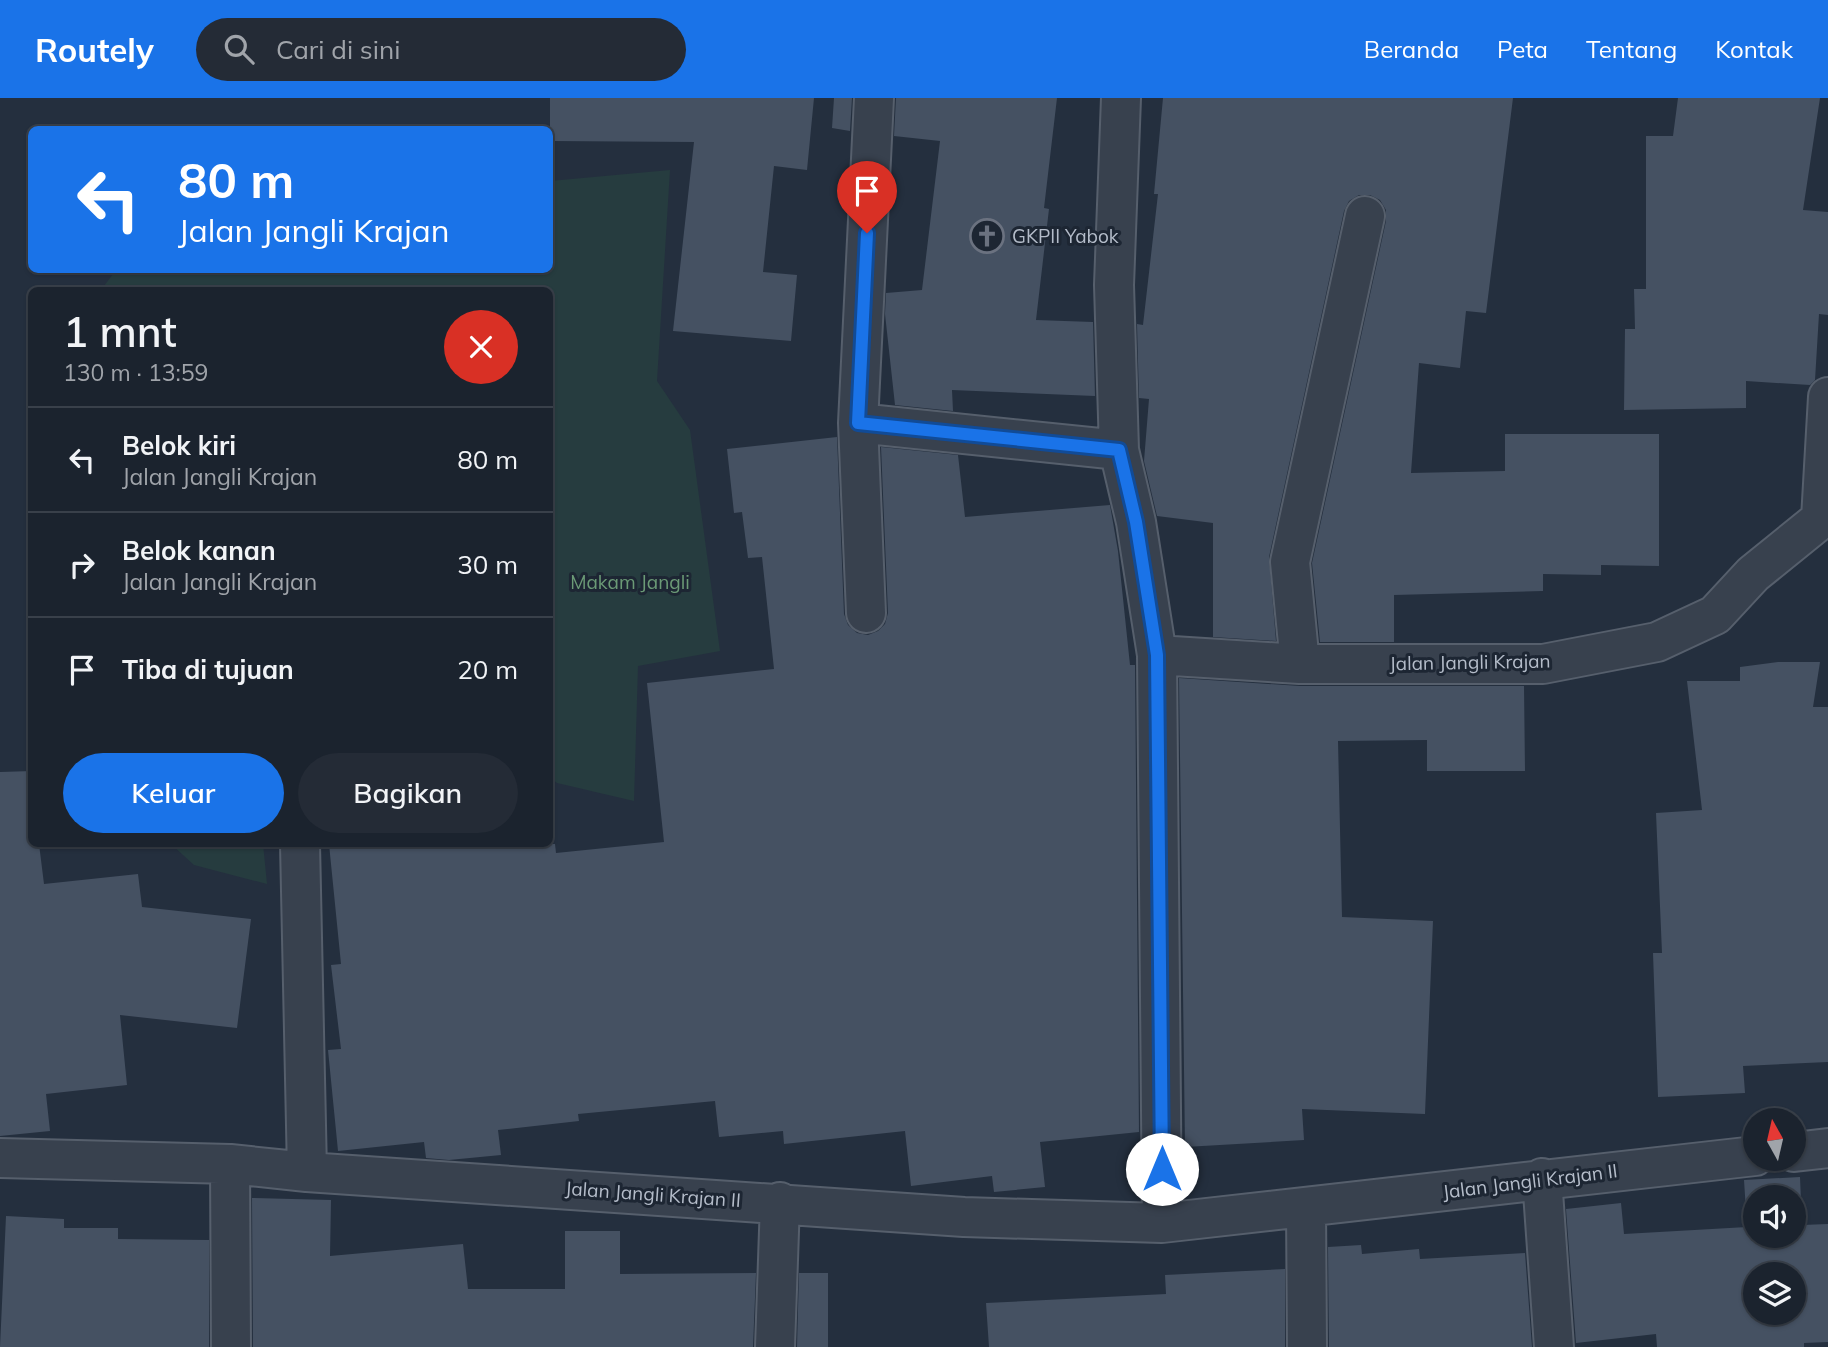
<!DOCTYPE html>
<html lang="id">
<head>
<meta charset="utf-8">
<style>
  body { margin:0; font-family:Mulish,sans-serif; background:#242b36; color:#f1f3f6; height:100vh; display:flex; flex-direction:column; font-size:26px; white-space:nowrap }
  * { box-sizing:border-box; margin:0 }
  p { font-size:23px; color:#a0a4aa }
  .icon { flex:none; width:38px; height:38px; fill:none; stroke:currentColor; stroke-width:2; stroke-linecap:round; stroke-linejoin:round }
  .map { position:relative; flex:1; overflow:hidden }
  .details { position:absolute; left:28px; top:189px; width:525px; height:560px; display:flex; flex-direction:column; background:#1b232e; border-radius:10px; box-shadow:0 2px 5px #0004,0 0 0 2px #39404a }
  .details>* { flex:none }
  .top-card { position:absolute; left:28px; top:28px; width:525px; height:147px; border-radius:10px; box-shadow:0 2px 5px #0004,0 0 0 2px #39404a; background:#1a73e8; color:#fff; overflow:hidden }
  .needle { width:46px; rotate:352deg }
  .tools { position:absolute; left:1743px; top:1010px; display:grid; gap:14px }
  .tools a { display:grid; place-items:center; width:63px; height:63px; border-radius:50%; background:#1b232e; box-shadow:0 2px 5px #0004,0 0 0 2px #39404a; font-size:35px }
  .pin { position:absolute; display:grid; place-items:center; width:60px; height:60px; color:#fff; margin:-72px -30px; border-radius:50% 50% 50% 0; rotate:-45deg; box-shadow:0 0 7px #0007 }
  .pin .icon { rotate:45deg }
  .me { position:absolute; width:77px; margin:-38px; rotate:0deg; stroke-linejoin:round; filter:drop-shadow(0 0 5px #0008) }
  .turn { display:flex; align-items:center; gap:24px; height:147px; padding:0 35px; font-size:32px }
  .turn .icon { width:91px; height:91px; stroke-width:2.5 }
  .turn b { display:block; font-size:49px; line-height:60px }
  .round { display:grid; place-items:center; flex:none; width:74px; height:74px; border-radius:37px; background:#242b36 }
  .headline { display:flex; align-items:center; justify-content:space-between; height:119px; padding:0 35px }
  h1 { font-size:42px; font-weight:600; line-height:52px }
  .button { display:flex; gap:14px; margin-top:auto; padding:14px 35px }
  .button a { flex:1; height:80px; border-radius:42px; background:#1a73e8; color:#fff; font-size:28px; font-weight:600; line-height:80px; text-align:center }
  .button a+a { background:#242b36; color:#f1f3f6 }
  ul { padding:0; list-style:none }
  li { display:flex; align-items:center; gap:21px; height:105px; padding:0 35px; border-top:2px solid #39404a }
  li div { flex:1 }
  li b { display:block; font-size:26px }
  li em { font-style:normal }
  header { display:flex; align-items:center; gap:42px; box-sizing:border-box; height:98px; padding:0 35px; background:#1a73e8; color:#fff }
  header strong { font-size:33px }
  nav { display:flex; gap:38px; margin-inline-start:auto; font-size:24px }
  .search { width:490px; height:63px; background:#242b36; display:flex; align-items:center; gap:18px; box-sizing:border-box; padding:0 24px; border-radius:38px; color:#a0a4aa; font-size:26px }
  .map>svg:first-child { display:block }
</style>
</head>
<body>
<header>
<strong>Routely</strong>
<div class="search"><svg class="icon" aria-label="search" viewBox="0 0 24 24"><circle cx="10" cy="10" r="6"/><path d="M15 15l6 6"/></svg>Cari di sini</div>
<nav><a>Beranda</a><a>Peta</a><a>Tentang</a><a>Kontak</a></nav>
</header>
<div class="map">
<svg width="1828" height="1249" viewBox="0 0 1828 1249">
  <rect width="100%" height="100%" fill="#242f3e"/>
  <path fill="#263c3f" d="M670 72 657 283 690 332 720 553 638 568 634 703 557 685 550 679V192H101L116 172H550V83Z
    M171 746H263L267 786 194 767Z"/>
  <path fill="#455162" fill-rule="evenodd" d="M550 0H814L807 72 774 68 763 174 797 177 791 243 673 233 694 44 550 43Z
    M834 0H852L850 33 832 30Z
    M896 0H1057L1044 110 1049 111 1036 222 1093 224 1095 298 952 292 953 313 895 307 885 216 886 195 922 192 940 43 894 38Z
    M1163 0H1513L1486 215 1466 213 1460 270 1419 265 1411 375 1505 373V336H1659V468L1601 467V477L1543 476V493L1394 497V544H1320L1312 465 1386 123V112L1380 102 1370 97H1359L1349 103 1344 113 1269 459 1276 543 1213 539V425L1157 418 1144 363 1149 301 1139 300 1137 226 1143 227 1158 96H1154Z
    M1678 0H1820L1803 112 1828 114V217L1819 216 1815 282 1810 287 1746 283V310L1624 312 1625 231H1635L1634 191H1646V38H1673Z
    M837 339 844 516 848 527 857 535 868 537 878 533 885 526 888 515 881 349 958 357 965 419 1110 407 1118 453 1130 567H1135L1139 1034 1040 1044 1045 1089 994 1094 992 1078 911 1088 905 1033 784 1046 783 1033 719 1039 715 1003 578 1016 579 1023 498 1032 501 1057 449 1062 426 1060 424 1044 338 1053 328 952 341 951 331 867 341 866 329 746H555L556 755 664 744 647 585 774 571 762 459 748 460 742 414 734 415 727 351Z
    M1778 564H1820L1813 609H1828V964L1743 968 1745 995 1658 999 1653 855H1662L1656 715 1702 712 1687 583H1740V569Z
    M1179 580 1300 588H1524L1525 673H1427V642L1338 643 1342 819 1433 823 1425 1016 1302 1011 1304 1042 1185 1049Z
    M32 673V746H39L44 786 138 776 142 809 251 821 237 930 120 917 127 987 46 996 50 1033 0 1038V674Z
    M1800 1079 1802 1127 1828 1126V1244L1804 1245V1249H1657L1656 1236 1576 1245 1566 1111 1621 1105 1624 1136 1747 1129 1744 1082ZM1755 1099H1794V1138H1755ZM1755 1176H1794V1214H1755Z
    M252 1100 331 1102 330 1158 463 1146 468 1191H565V1133H620V1176L756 1175 753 1249H253Z
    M6 1118 64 1121V1130H118V1141L209 1142V1249H0Z
    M1361 1147 1362 1156 1419 1151 1420 1161 1525 1155 1532 1249H1329L1328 1149Z
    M1285 1171V1249H989L986 1205 1166 1196 1165 1177Z
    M799 1175H828V1249H797Z"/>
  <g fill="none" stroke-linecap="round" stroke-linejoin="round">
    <g stroke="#565f6c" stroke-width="42">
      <path id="minor" d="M874 0 858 325 1119 352 1136 424 1157 557 1162 1125
        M858 325 866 515
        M1119 352 1114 187 1121 0
        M1157 557 1300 566H1543L1657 544 1715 517 1753 476 1821 421 1828 299
        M1300 566 1290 464 1365 118
        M300 746 307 1074
        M1794 1054 1828 1050
        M0 1060 230 1066 307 1074 964 1119 1162 1125 1755 1058
        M230 1066 231 1249
        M1542 1080 1554 1249
        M1306 1110 1307 1249
        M775 1249 780 1104"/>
    </g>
    <use href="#minor" stroke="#38414e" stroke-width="38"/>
  </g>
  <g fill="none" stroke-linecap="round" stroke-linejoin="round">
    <g stroke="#114b97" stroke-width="18">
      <path id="route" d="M867 135 858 325 1119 352 1136 424 1157 557 1162 1071"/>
    </g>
    <use href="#route" stroke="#1a73e8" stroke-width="12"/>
  </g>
  <defs>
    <g id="church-ring" transform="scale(1.75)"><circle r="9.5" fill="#1d2633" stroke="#6b7280" stroke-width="1.5"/><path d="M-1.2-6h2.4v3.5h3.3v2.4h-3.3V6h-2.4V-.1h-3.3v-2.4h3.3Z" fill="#6b7280"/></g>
  </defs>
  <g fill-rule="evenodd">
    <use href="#church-ring" x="987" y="138"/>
  </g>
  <g text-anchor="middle" stroke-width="6" stroke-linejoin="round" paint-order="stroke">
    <g font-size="19" fill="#b4bcc9" stroke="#1d2633" text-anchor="start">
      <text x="1012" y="145">GKPII Yabok</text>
    </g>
    <g font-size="19" fill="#6b9a76" stroke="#1d2633">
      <text x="630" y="491">Makam Jangli</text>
    </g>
    <g font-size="19" fill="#b4bcc9" stroke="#1d2633">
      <text transform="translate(1470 564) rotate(-1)" y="7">Jalan Jangli Krajan</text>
      <text transform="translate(1530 1083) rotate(-7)" y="7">Jalan Jangli Krajan II</text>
      <text transform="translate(653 1096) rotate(4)" y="7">Jalan Jangli Krajan II</text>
    </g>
  </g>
</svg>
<div class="tools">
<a><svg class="needle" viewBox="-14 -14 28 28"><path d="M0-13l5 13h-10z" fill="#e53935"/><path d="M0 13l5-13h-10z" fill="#a0a4aa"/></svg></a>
<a><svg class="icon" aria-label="sound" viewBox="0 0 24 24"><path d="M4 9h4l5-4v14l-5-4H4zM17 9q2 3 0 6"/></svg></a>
<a><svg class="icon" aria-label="layers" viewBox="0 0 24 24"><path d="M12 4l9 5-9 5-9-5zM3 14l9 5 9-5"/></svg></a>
</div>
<div class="pin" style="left:867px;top:135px;background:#d93025"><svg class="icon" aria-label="arrive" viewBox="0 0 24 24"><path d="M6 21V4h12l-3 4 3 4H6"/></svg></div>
<svg class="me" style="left:1162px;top:1071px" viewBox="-20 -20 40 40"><circle r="19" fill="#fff"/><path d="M0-13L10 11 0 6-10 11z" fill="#1a73e8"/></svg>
<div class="top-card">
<div class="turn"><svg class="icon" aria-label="left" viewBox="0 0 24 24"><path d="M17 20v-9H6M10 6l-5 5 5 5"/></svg><div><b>80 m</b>Jalan Jangli Krajan</div></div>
</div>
<section class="details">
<div class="headline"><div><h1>1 mnt</h1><p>130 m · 13:59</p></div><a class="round" style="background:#d93025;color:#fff"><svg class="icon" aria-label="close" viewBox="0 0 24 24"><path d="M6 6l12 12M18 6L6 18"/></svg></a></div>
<ul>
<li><svg class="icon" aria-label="left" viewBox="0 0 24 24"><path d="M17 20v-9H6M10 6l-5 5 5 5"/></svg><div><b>Belok kiri</b><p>Jalan Jangli Krajan</p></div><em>80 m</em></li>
<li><svg class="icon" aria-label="right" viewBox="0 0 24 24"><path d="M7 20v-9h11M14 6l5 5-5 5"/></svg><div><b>Belok kanan</b><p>Jalan Jangli Krajan</p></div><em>30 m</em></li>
<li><svg class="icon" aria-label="arrive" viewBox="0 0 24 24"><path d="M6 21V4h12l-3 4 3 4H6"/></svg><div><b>Tiba di tujuan</b></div><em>20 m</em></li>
</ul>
<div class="button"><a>Keluar</a><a>Bagikan</a></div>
</section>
</div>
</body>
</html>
